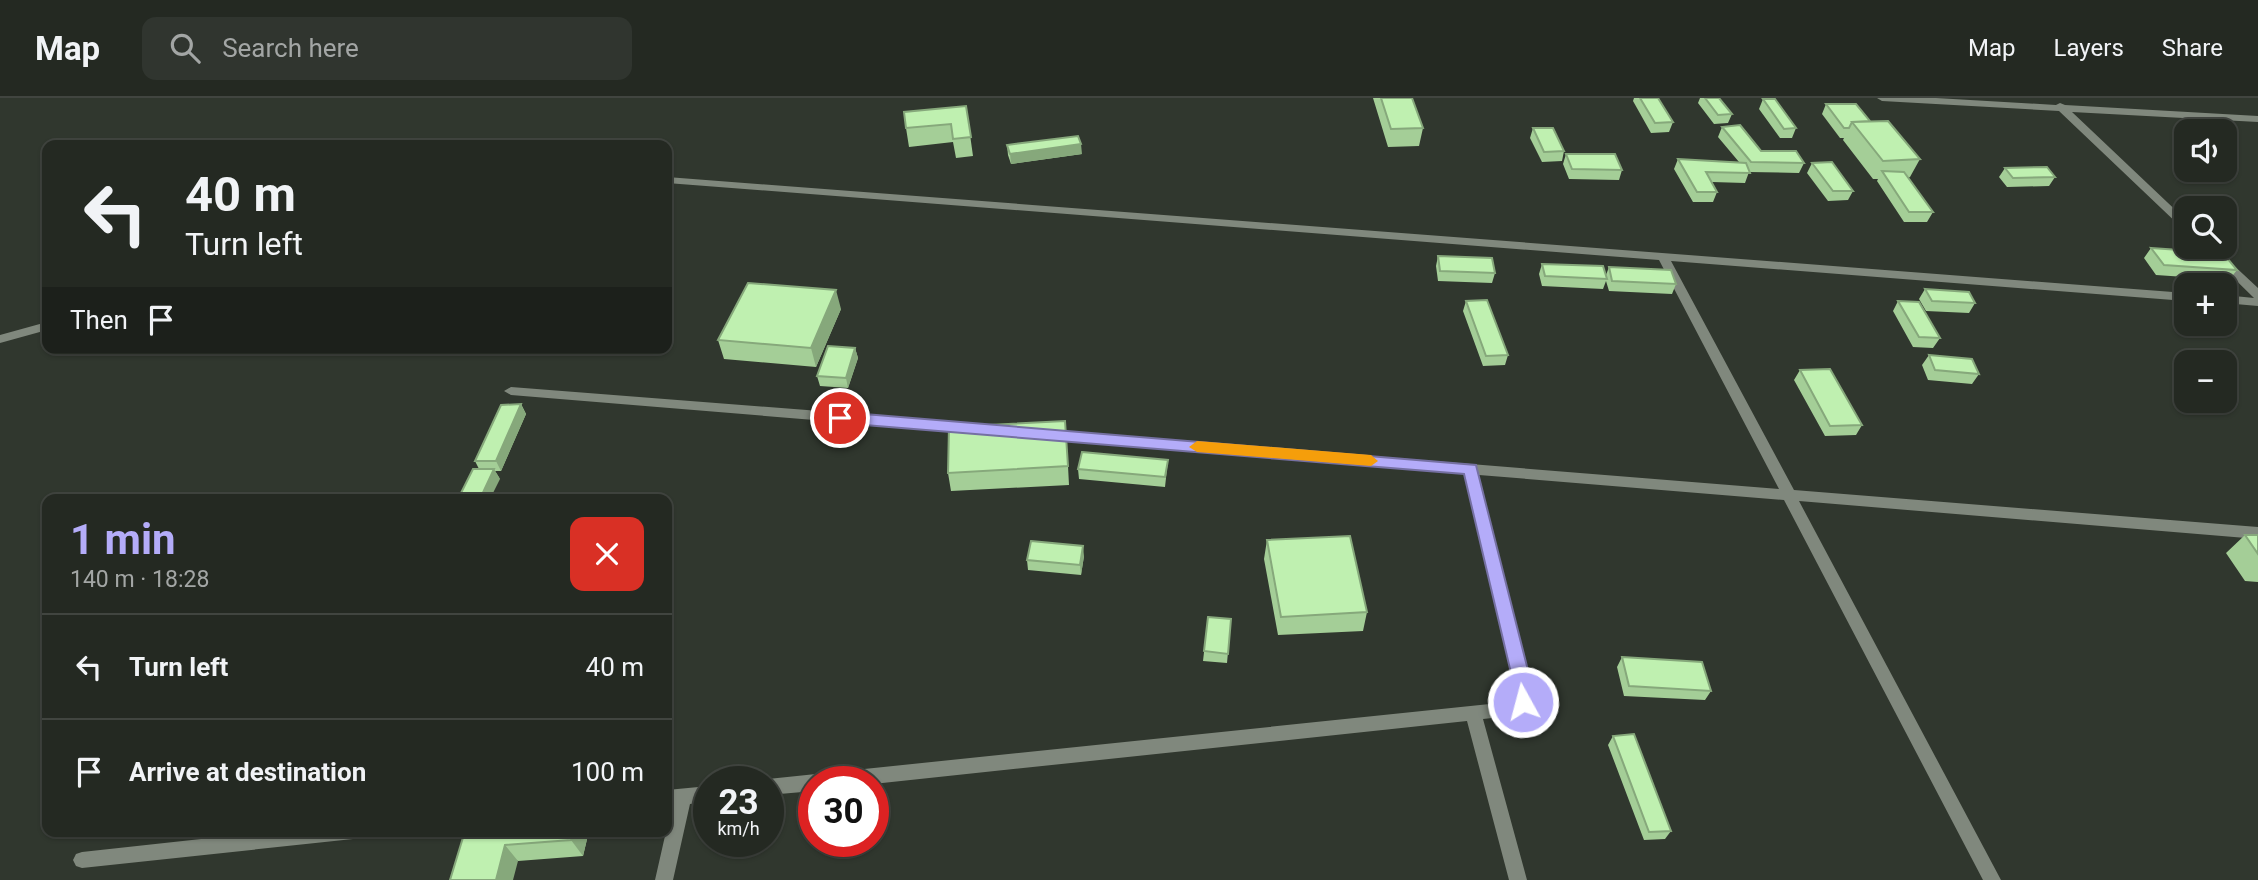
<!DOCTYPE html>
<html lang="en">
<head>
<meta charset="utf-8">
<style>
  body { margin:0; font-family:Roboto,sans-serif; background:#30352f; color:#f1f3f6; height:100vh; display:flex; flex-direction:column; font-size:26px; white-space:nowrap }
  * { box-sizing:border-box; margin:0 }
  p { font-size:23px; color:#a3a6a5 }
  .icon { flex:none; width:38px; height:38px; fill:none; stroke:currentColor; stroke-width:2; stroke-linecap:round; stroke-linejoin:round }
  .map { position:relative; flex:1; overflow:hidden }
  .side { position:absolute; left:42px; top:396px; width:630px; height:343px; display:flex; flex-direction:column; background:#242922; border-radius:14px; box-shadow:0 2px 5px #0004,0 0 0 2px #414540 }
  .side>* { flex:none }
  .guide { position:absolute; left:42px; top:42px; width:630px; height:214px; border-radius:14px; box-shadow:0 2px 5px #0004,0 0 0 2px #414540; background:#242922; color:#f1f3f6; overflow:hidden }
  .buttons { position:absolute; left:2174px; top:21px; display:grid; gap:14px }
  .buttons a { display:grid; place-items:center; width:63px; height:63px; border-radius:14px; background:#242922; box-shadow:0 2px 5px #0004,0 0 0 2px #414540; font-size:35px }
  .speed { position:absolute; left:693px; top:668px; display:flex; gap:14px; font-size:35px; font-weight:700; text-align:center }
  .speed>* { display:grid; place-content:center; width:91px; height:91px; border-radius:50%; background:#242922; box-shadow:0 2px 5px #0004,0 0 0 2px #414540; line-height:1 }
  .speed small { font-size:18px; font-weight:400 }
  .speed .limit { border:10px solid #d22; background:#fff; color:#111 }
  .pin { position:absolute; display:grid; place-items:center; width:60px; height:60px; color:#fff; margin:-30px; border:4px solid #fff; border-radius:50%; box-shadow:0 2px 7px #0007 }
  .me { position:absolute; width:77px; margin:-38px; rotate:353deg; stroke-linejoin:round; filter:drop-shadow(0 0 5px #0008) }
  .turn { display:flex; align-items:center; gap:24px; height:147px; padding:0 28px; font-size:32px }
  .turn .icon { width:91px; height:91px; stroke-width:2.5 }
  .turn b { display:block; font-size:49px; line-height:60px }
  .then { display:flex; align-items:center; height:66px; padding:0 28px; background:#0003; gap:14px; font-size:26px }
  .round { display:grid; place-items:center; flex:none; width:74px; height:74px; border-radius:14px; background:#30352f }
  .overview { display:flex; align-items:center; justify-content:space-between; height:119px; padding:0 28px }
  h1 { font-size:42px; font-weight:700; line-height:52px; color:#b4acf9 }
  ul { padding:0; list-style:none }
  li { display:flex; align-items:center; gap:21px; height:105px; padding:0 28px; border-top:2px solid #414540 }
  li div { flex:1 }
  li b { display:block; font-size:26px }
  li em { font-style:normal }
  header { display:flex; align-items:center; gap:42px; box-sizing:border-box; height:98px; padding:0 35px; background:#242922; border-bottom:2px solid #414540 }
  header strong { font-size:33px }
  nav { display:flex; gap:38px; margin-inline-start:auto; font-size:24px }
  .search { width:490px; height:63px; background:#30352f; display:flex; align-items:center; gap:18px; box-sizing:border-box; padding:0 24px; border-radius:14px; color:#a3a6a5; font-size:26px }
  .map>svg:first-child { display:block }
</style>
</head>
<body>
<header>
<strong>Map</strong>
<div class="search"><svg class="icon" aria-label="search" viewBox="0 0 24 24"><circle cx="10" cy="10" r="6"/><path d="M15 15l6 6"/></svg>Search here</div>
<nav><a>Map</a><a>Layers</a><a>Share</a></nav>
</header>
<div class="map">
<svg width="2258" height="782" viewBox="0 0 2258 782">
  <rect width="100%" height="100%" fill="#30372e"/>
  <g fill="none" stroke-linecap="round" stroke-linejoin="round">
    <path fill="#80887d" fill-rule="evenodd" d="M1877 0H1936L2056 7 2060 5 2065 7 2258 18V24L2072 14 2186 122V131L2182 130 2059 13 1882 3Z
      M667 79 2186 195V203L1671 163 1794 392 2258 429V441L1799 403 2001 782H1983L1784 402 1479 377 1532 592 1529 610 1511 618 1483 621 1527 782H1509L1467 623 873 686 814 684V693L768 697V684H762L768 681 1509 604 1515 601 1516 592 1465 376 1049 342 1042 337 1044 334 1049 332 1779 391 1659 162 667 85Z
      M2202 149H2214L2258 190V208L2224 205V197L2254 200Z
      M47 224V232L0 245V237Z
      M511 289 973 325 980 330 973 335 511 297 504 293Z
      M709 688V704L690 706 673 782H655L672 707 667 708V692Z
      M275 733H362L359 739 353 741 82 770 76 768 73 762 76 756 82 754Z"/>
  </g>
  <path fill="#a4ce97" d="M1373 0H1412L1423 30 1419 48 1388 49Z
    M1634 0H1658L1673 24 1669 34 1651 35 1633 3Z
    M1700 0H1719L1732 16 1728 25 1714 26 1698 5Z
    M1763 1 1796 30 1792 40H1780L1759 11Z
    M1826 6 1870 23 1920 61 1910 79 1908 80 1933 114 1927 124H1904L1877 83 1878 81H1873L1843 42 1844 40H1840L1822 16Z
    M966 8 973 58 956 60 953 44 909 49 906 30Z
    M1722 29 1761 53 1804 65 1799 75 1749 74 1745 85 1712 84 1717 94 1713 104H1693L1674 71 1678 61 1739 64 1718 39Z
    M1533 30 1564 53 1562 63 1542 64 1530 40Z
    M1007 47 1082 56 1011 66 1008 57Z
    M1566 56 1622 72 1619 82 1569 81 1563 66Z
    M1812 65 1853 93 1848 102 1828 103 1807 75Z
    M2005 70 2055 79 2049 88 2007 89 1999 79Z
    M2151 150 2237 172 2229 182 2156 177 2144 160Z
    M1438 158 1495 175 1492 185 1438 183 1436 168Z
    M1542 166 1606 177 1609 169 1676 186 1672 196 1609 193 1606 183 1603 191 1542 188 1539 176Z
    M1925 191 1975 205 1969 215 1926 213 1919 201Z
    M1466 203 1508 257 1505 267 1483 268 1463 213Z
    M1898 203 1940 240 1933 250 1913 249 1893 213Z
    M841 211 816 269 724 261 718 242Z
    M855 250 858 260 848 290 820 288 817 278Z
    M1929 257 1979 276 1972 286 1928 282 1922 267Z
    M1800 272 1862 327 1856 337 1825 338 1794 282Z
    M521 306 526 316 501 373H495L500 381 479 371 475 363Z
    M1168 362 1165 389 1079 381 1078 371Z
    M1068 368 1069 387 951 393 948 375Z
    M2245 437H2258V484L2245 483 2226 455Z
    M1267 442 1367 514 1363 533 1278 537 1264 461Z
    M1084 458 1081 477 1028 472 1027 462Z
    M1208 519 1231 521 1227 565 1203 563Z
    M1622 559 1711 593 1705 602 1624 598 1617 569Z
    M1613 638 1671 733 1665 741 1644 742 1608 647Z
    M465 733H586L588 737 583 758 518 763Z"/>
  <path fill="#86a87b" d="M1081 46 1082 56 1011 66 1010 56Z
    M836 192 841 211 816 269 811 250Z
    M855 250 858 260 848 290 846 280Z
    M521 306 526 316 501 373 496 363Z
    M494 371 500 381 490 401H480Z
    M1083 448 1084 458 1081 477 1080 467Z
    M574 733H586L588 737 583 758 571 742Z
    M505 747 518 763 513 782H496Z"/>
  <path fill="#bff0b0" stroke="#86a87b" stroke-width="2" d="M1381 0H1412L1423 30 1391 31Z
    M1640 0H1658L1673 24 1655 25Z
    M1705 0H1719L1732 16 1718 17Z
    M1763 1H1775L1796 30 1784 31Z
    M1826 6H1856L1870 23 1852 24 1849 30H1844Z
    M966 8 971 39 953 41 951 26 906 30 904 14Z
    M1888 23 1920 61 1883 63 1852 24Z
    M1740 27 1761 53H1796L1804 65 1751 64 1722 29Z
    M1533 30H1553L1564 53 1544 54Z
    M1078 38 1081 46 1010 56 1007 47Z
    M1566 56H1615L1622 72 1572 71Z
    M1678 61 1746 65 1750 75 1706 74 1717 94H1697Z
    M1832 64 1853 93H1833L1812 65Z
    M2047 69 2055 79 2013 80 2005 70Z
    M1882 73 1904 74 1933 114H1909Z
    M2151 150 2223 155 2237 172 2164 167Z
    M1438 158 1492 160 1495 175 1440 173Z
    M1542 166 1603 168 1607 181 1545 178Z
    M1609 169 1671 172 1676 186 1612 183Z
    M748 185 836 192 811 250 718 242Z
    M1925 191 1969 194 1975 205 1932 203Z
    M1487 202 1508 257 1486 258 1466 203Z
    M1898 203 1919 204 1940 240 1919 239Z
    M828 248 855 250 846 280 817 278Z
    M1929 257 1972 261 1979 276 1935 272Z
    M1830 271 1862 327 1830 328 1800 272Z
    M521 306 496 363H475L501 307Z
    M1065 323 1068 368 948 375 949 329Z
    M1082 354 1168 362 1165 379 1078 371Z
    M473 371H494L480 401H458Z
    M2245 437H2258V456Z
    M1350 438 1367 514 1281 519 1267 442Z
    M1031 443 1083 448 1080 467 1027 462Z
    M1208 519 1231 521 1228 556 1204 553Z
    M1622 559 1702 564 1711 593 1629 588Z
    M1634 636 1671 733 1649 734 1613 638Z
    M465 733H574L571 742 505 747 496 782H450Z"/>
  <path fill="#b4acf9" stroke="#7570a2" stroke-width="2" d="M840 314 1476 367 1533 592 1530 610 1523 612 1517 610 1514 604 1515 592 1464 376 840 325 832 320Z"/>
  <path fill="#f59e0b" d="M1197 343 1371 357 1378 363 1371 368 1197 354 1189 349Z"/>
</svg>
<div class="buttons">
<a><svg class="icon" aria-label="sound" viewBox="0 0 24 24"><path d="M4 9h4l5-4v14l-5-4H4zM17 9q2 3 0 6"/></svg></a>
<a><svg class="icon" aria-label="search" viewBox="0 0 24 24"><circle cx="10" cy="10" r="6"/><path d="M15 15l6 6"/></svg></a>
<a>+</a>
<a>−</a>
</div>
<div class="speed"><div>23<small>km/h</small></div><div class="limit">30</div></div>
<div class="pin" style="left:840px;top:320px;background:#d93025"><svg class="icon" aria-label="arrive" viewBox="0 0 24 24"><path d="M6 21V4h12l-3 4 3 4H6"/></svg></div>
<svg class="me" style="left:1523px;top:604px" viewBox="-20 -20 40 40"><circle r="17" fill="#b4acf9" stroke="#fff" stroke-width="3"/><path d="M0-11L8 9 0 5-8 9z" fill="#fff"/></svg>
<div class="guide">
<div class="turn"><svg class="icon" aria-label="left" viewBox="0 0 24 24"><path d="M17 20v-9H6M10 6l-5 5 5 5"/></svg><div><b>40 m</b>Turn left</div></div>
<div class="then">Then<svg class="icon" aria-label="arrive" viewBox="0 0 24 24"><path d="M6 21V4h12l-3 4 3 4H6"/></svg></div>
</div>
<section class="side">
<div class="overview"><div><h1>1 min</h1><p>140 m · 18:28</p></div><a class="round" style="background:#d93025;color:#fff"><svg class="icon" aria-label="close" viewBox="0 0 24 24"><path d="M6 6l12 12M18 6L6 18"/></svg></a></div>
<ul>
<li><svg class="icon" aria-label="left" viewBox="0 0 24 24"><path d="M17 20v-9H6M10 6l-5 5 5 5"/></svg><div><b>Turn left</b></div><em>40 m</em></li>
<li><svg class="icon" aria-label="arrive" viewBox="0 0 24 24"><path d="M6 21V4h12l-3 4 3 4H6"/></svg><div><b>Arrive at destination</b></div><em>100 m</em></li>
</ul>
</section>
</div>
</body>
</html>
